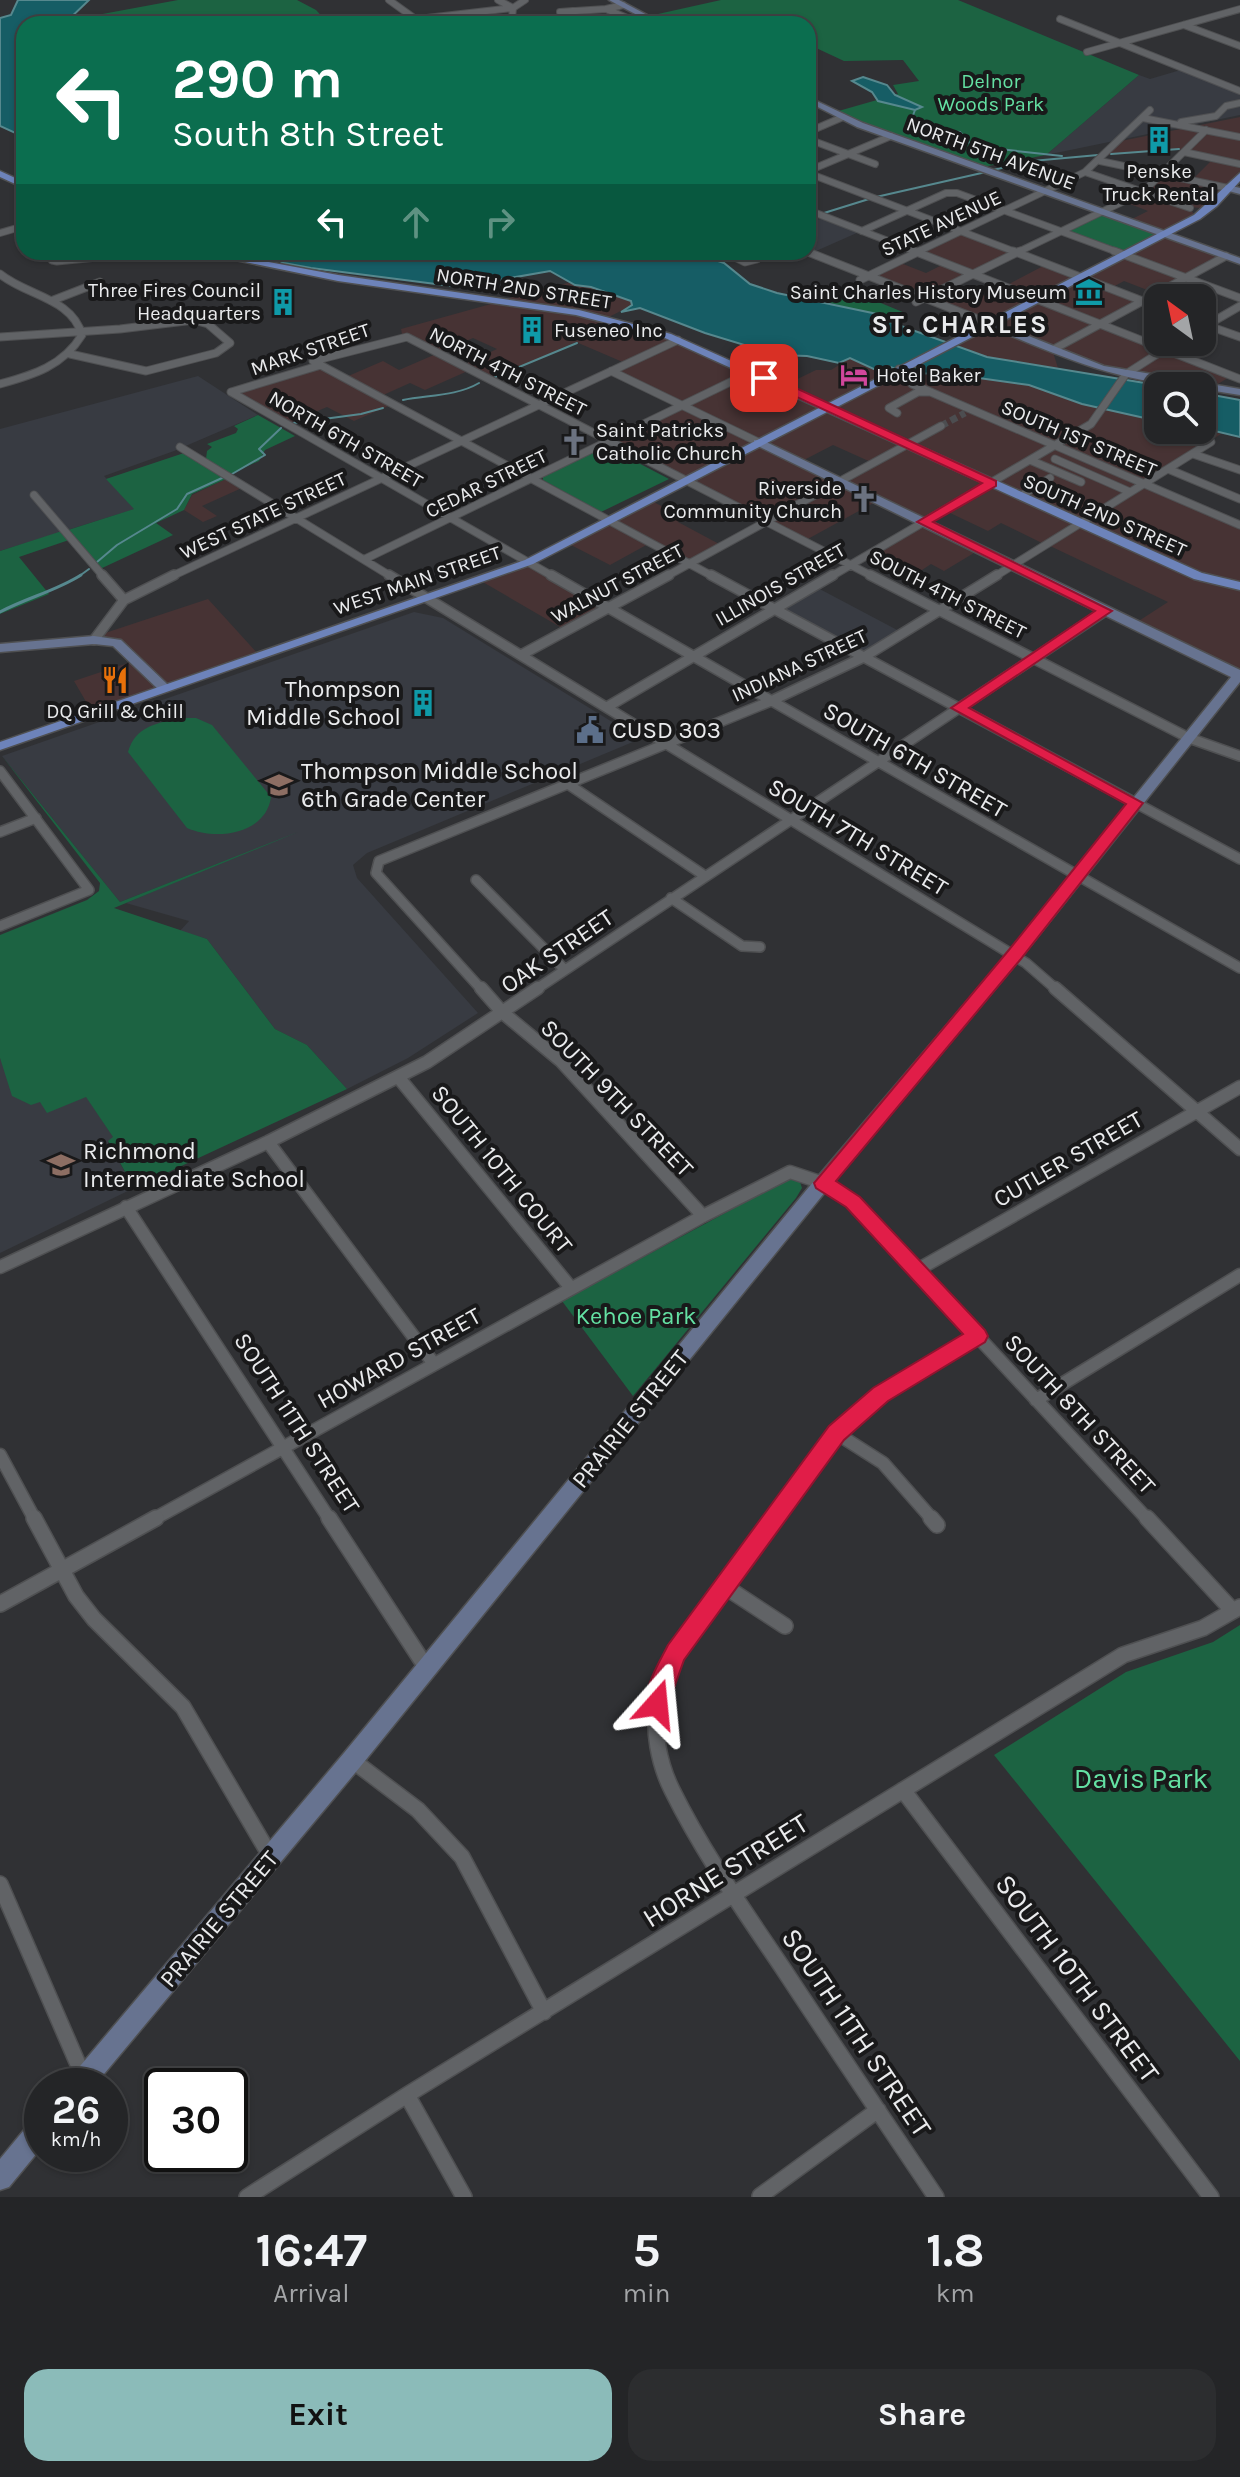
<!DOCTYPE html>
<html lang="en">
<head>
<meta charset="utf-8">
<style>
  body { margin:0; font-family:Karla,sans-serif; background:#2c2d2f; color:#f1f3f6; height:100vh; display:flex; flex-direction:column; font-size:30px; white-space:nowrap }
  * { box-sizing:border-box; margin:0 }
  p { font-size:26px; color:#a3a5a7 }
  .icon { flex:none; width:44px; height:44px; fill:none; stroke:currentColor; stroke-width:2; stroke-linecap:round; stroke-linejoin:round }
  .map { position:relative; height:2197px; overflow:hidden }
  .drawer { display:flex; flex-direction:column; background:#242527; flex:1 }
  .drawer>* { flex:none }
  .guide { position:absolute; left:16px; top:16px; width:800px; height:244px; border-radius:24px; box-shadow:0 2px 6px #0004,0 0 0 2px #414244; background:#0b6e4f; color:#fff; overflow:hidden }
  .needle { width:52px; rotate:327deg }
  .fabs { position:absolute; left:1144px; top:284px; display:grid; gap:16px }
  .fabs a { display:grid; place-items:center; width:72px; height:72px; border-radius:16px; background:#242527; box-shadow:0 2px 6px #0004,0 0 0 2px #414244; font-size:40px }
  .speed { position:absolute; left:24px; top:2068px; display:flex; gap:16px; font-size:40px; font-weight:700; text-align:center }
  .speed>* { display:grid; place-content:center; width:104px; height:104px; border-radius:50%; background:#242527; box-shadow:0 2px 6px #0004,0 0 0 2px #414244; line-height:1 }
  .speed small { font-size:20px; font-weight:400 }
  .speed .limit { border:4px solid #111; border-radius:12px; background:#fff; color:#111 }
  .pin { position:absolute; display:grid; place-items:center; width:68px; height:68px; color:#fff; margin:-34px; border-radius:16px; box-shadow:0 4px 12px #0006 }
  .me { position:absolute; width:88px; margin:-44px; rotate:18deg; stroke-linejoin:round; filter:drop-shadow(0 0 6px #0008) }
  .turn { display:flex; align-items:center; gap:28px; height:168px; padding:0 24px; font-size:36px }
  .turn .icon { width:104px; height:104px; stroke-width:2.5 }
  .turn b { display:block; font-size:56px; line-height:68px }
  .lanes { display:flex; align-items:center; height:76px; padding:0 24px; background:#0003; justify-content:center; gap:40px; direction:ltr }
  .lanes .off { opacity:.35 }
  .eta { display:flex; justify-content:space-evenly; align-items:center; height:136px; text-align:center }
  .eta b { font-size:48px; font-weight:700; line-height:56px }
  .primary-button { display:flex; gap:16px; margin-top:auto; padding:16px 24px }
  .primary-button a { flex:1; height:92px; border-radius:24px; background:#8bbbb9; color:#111; font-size:32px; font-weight:700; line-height:92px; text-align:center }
  .primary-button a+a { background:#2c2d2f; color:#f1f3f6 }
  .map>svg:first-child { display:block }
</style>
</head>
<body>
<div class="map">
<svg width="1240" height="2197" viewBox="0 0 1240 2197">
  <rect width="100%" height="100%" fill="#303134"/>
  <path fill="#473334" d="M1240 117V136L1204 129 1185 149 1108 155 1121 141Z
    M1207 131 1240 137V175L1201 208 1189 207 1196 217 1164 232 1130 220 1148 211 1125 202 1162 175 1192 180 1214 158 1184 152Z
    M962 232 1018 254 926 297 871 275 898 262 926 273 944 264 918 253Z
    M1165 234 1223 256 1185 277 1125 254Z
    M1123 255 1183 278 1155 293 1124 281 1111 288 1141 301 1098 324 1036 300Z
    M1047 264 1077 277 988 322 928 298 954 285 986 296Z
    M575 281 640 301 607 318 502 300Z
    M1034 300 1096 325 1052 349 1058 368 987 357 952 343Z
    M498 302 570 312 676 340 625 363 576 342 491 380 463 365 497 349 473 338 439 353 402 334 401 329Z
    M1099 326 1162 350 1231 376 1213 387 1126 374 1056 350Z
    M678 341 748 372 681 404 613 371Z
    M436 354 470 370 425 390 410 383 381 396 346 377 383 361 399 370Z
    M850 358 878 371 890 372 758 441 684 405 751 373 783 386 816 370H831Z
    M321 366 393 404 354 421 327 407 289 423 234 392Z
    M913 372 943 373 1029 385 1100 408 1088 424 991 481 829 407 896 373Z
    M681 406 755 442 686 479 611 441Z
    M827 408 907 444 873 463 833 445 802 461 761 442Z
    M1104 409 1158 421V430L1202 428 1221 434 1145 482 1058 445 1092 425Z
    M758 443 837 481 767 521 689 481Z
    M908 446 989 483 923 521 842 482Z
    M1056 447 1240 526V583L1198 575 995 483Z
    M228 478 244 487 202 506 217 516 203 522 184 510 192 495Z
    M839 483 877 501 806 540 769 522Z
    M992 485 1079 524 1044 544 1001 523 988 531 946 511Z
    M650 500 684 518 678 522 721 545 690 562 610 520Z
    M608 522 650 543 610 565 567 543Z
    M923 523 979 550 944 571 931 564 916 574 873 552Z
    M1080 525 1197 577 1240 587V669L1237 673 1134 624 1168 602 1048 545Z
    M528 563 607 609 567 631 481 581Z
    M208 599 258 654 164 686 125 647 96 639 99 635Z
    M134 661 160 687 92 712 74 681Z"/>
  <path fill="#383b42" d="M1184 69 1240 92V115L1046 155 1139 75 1150 79Z
    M821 219 859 232 816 251H808V221Z
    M198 376 258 415 174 451 104 476 135 509 0 551V429Z
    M814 586 901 632 864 655 777 608Z
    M414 612 443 618 640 739 367 853 353 865 357 878 478 1013 408 1058 347 1089 307 1045 275 1029 207 939 180 931 189 921 126 903 225 861 120 902 2 756Z
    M0 1058 5 1069 40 1102 86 1096 114 1138 108 1142 134 1188 0 1253Z"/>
  <path fill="#1c6342" d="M178 0H297L316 10 329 24H64L70 20Z
    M721 0H958L1139 75 1046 155 983 167 835 112 898 94 893 85 919 81 903 60 844 61 814 47 808 48V24H664L649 16Z
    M1102 213 1158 233 1120 254 1063 233Z
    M852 291 905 313 900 320 825 302 832 296 838 297Z
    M258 415 295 436 265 450 259 461 228 475 206 459 207 451 212 447 207 444 236 433 238 429 234 426Z
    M606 446 669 479 601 512 543 480V477Z
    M184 453 226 479 192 494 184 510 156 523 173 535 100 569 68 530 134 509 106 479Z
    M62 531 69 540 19 557 49 594 0 614V551Z
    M177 718H196L212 725 271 797C266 834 217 841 187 828L128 752C136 726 154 725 177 718Z
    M2 756 120 902 298 832 114 908 207 939 275 1029 307 1045 347 1089 134 1188 108 1141 113 1137 86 1097 47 1113 40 1102 31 1105 12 1096 0 1058V935L87 900 99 891 100 883Z
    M790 1178 800 1182 802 1188 796 1198 633 1396 562 1301Z
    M1240 1625V2061L994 1755 1126 1672 1213 1642Z"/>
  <path fill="#165d65" stroke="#56888e" stroke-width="2" d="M18 0H89L64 24H24V137L0 126V18L11 15Z
    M863 77 887 85 895 95 922 107 915 110 878 101 872 92 852 81Z
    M236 252H648L660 258H709L724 263 750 284 777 293 882 315 892 319 890 322 987 357 1163 386H1158V421L1082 404 1029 385 943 373 909 374 888 366 878 371 850 358 839 363 807 356 777 355 705 333 640 308 621 312 632 305 631 301 591 287 575 285 550 271 459 287 311 268 284 263 265 254Z
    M1202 393 1240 400V437L1202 428Z"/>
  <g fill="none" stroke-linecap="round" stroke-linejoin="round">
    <path stroke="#56888e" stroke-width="2" d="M915 110 912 118 927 130 960 132 972 146 1062 156
      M1111 154 1179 149
      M993 170 1032 161 1098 155
      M876 197 986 172
      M824 213 869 199
      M495 377 577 343
      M403 400C429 395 457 396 479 383
      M294 423 361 414 383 408
      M232 474 265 455 259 449 281 428
      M97 562 117 545 177 509 187 494 222 478
      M78 577 89 569"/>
    <path stroke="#56888e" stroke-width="3" d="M0 612C26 598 56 591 81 575"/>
    <path stroke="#4c4d50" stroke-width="7" stroke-dasharray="7 4" stroke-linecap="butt" d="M941 426 965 413"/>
    <g stroke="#4f5052" stroke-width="8">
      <path id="street-far4" d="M389 0 421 23
        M498 0 513 8 512 18 516 24
        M623 5 606 9 641 24
        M573 11 560 12 606 9
        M418 19 513 8 525 0
        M1060 19 1240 91
        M1184 25 1240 46
        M1087 52 1240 9
        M1143 118 1240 137
        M1181 122 1216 116 1226 106 1240 103
        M808 132 843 117
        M808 139 875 164
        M1184 152 1240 164
        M1100 161 1228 188
        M808 171 891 136
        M1085 172 1190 208
        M808 173 1018 253
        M808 210 919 253
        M862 231 946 193H957L1120 253
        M0 233 24 226
        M808 252 812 253
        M133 253 147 252
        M770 253 777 252
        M915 253 1085 172 1150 110
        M1016 253 1143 192 1206 130"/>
    </g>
    <g stroke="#4f5052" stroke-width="9">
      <path id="street-far3" d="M914 251 1240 379
        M1013 251 1158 307
        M1114 251 1240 298
        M49 252 52 260 57 261 147 252
        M808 252 988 323
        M749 253 757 259 745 262 737 258Z
        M757 256 777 252
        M0 274C27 296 72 298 82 335 63 366 33 375 0 384
        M860 280 920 251
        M51 301 100 282
        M916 302 1020 251
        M1203 324 1240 337
        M1202 328 1240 306
        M0 337 120 329 194 320 208 324 230 343 216 353 146 371 70 354
        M1054 349 1226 256
        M899 369 912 384 1240 525
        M611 371 758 442
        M231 392 554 577
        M231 392 321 365
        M897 413 889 408 918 392H931
        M180 447 392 577
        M1193 454 1240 470
        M1055 459 1130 492
        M1030 460 1081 482
        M1168 469 1240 499
        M34 495 104 577
        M1021 496 1050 478
        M365 559 751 372
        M170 577 678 340
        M665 577 941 426
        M714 577 313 361 407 337 874 577
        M830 577 1091 424 1126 374 1176 342
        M994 577 1211 442"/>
    </g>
    <g stroke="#4f5052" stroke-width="12">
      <path id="street-far2" d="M102 575 124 600
        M389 575 1026 963 1057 990
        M551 575 1240 968
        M711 575 1240 859
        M870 575 1189 738 1240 756
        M94 640 124 600 174 575
        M521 655 669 575
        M607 707 833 575
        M0 771 89 890 0 926
        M568 784 705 876
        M0 832 36 818
        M476 880 564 969
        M671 898 742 946 760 947
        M482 990 376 873 379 861 771 701 864 657 997 575
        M535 990 1105 611"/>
    </g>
    <g stroke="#4f5052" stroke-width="15">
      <path id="street-far1" d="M481 988 502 1012 561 1061 703 1216
        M1055 988 1240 1149
        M399 1078 571 1288
        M268 1142 434 1364
        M126 1207 330 1520
        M0 1267 268 1142 427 1062 538 988
        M917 1270 1240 1087
        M1036 1400 1240 1275
        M836 1433 883 1463 933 1520
        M0 1455 35 1520
        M152 1520 703 1216 790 1172 823 1183 853 1202 1148 1520
        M773 1520 836 1433 880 1394 977 1336"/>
    </g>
    <g stroke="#4f5052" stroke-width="18">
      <path id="street" d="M34 1518 76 1596 94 1619 183 1707 271 1857
        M329 1518 426 1667
        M774 1518C740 1565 668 1646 658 1701 652 1729 659 1764 672 1790 703 1853 745 1912 784 1970 834 2046 885 2121 936 2197
        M931 1518 937 1525
        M1147 1518 1233 1611
        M724 1586 785 1626
        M0 1604 156 1518
        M352 1760 418 1810 462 1857 544 2012
        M903 1790 1211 2197
        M0 1884 84 2078
        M407 2095 464 2197
        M760 2196 878 2110
        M247 2197 407 2095 1123 1655 1203 1628 1240 1607"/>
    </g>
    <g stroke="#4f5052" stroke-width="3">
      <path id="secondary" d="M609 0H619L664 24H654Z
        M808 97 863 123 1240 258V264L857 127 808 102Z
        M1228 185 1240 188V194L1225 190V186Z
        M985 321H991L1104 366 1240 389V395L1202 389V386C1123 386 1056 354 985 325Z
        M754 440H762L1240 670V682L1019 960 821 1197 360 1767 94 2086H66L70 2078 344 1753 809 1187 1009 952 1231 677 754 444Z
        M94 636 121 640 167 684V690H159L113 646 94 644 0 652V644Z
        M42 2116V2147L9 2187 0 2190V2159L33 2119Z"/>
    </g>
    <g stroke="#4f5052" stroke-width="3">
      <path id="primary" d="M0 171 24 182V188L0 177Z
        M1240 173V181L1217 206 1200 219 835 408 1202 573 1240 582V590L1194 579 827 412 533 564 0 750V742L525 560 819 408 665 338 576 315 338 281 196 252H216L338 275 579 310 671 334 827 404 1194 215Z"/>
    </g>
    <use href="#street-far4" stroke="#616366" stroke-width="6"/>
    <use href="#street-far3" stroke="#616366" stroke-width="7"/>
    <use href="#street-far2" stroke="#616366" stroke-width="9"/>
    <use href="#street-far1" stroke="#616366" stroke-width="12"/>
    <use href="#street" stroke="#616366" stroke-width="15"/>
    <use href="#secondary" fill="#677390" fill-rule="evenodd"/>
    <use href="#primary" fill="#6d83ba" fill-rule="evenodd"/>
  </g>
  <path fill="#e11d48" stroke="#92132f" stroke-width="2" d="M760 375H768L996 481V486L933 522 1112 611 969 708 1143 803 1020 960 836 1181 860 1197 985 1330 988 1336 985 1342 888 1401 844 1440 684 1660 665 1713 657 1716 648 1713C640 1692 659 1663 668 1645L829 1426 873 1388 963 1334 846 1207 816 1188 814 1183 1008 951 1126 804 951 708 1095 611 917 522 982 483 760 380Z"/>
  <defs>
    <g id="building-bare" transform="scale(2.16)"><path d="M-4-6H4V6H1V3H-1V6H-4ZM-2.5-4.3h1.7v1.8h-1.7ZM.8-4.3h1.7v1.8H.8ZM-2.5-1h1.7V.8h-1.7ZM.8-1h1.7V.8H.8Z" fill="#0f9aa8" stroke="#19191a" stroke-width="2.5" paint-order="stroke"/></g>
    <g id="museum-bare" transform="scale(2.16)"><path d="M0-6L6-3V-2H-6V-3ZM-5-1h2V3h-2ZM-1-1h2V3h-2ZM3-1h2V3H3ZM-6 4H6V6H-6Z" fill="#0f9aa8" stroke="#19191a" stroke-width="2.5" paint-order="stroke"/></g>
    <g id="hotel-bare" transform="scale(2.16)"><path d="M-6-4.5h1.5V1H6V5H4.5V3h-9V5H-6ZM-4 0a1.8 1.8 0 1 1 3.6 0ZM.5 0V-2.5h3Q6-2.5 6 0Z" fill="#d1479c" stroke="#19191a" stroke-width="2.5" paint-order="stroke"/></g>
    <g id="church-bare" transform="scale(2.16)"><path d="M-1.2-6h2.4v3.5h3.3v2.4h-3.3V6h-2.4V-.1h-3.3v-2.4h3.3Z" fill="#6b7280" stroke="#19191a" stroke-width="2.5" paint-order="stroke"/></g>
    <g id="restaurant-bare" transform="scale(2.16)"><path d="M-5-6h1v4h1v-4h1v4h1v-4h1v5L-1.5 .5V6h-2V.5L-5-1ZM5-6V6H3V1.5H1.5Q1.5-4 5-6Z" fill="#e8710a" stroke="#19191a" stroke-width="2.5" paint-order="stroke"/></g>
    <g id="civic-bare" transform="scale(2.16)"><path d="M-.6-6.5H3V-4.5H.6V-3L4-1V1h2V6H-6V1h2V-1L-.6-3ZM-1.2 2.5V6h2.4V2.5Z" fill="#5c6f8a" stroke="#19191a" stroke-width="2.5" paint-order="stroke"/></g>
    <g id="school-bare" transform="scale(2.16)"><path d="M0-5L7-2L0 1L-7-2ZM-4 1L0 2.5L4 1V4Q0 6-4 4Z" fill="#8d6e63" stroke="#19191a" stroke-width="2.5" paint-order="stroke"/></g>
  </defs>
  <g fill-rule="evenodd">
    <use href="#building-bare" x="1159" y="140"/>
    <use href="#museum-bare" x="1089" y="292"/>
    <use href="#building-bare" x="283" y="302"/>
    <use href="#building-bare" x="532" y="330"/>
    <use href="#hotel-bare" x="854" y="375"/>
    <use href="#church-bare" x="574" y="442"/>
    <use href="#church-bare" x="864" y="499"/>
    <use href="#restaurant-bare" x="115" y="680"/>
    <use href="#building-bare" x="423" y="703"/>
    <use href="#civic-bare" x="590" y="730"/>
    <use href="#school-bare" x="279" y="785"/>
    <use href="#school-bare" x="61" y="1165"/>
  </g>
  <g text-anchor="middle" stroke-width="8" stroke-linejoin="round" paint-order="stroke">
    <g font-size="20" fill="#64e1a3" stroke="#19191a">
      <text x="991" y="88">Delnor<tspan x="991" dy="23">Woods Park</tspan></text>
    </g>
    <g font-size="20" fill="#eaebed" stroke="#19191a">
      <text transform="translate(991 153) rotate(20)" y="7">NORTH 5TH AVENUE</text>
      <text transform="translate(941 223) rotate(-25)" y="7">STATE AVENUE</text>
      <text transform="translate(524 288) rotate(9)" y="7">NORTH 2ND STREET</text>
      <text transform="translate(310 349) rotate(-19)" y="7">MARK STREET</text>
      <text transform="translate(508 371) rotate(27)" y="7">NORTH 4TH STREET</text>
      <text transform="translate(1079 438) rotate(23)" y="7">SOUTH 1ST STREET</text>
      <text transform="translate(346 439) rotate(30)" y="7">NORTH 6TH STREET</text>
      <text transform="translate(486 483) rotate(-26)" y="7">CEDAR STREET</text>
      <text transform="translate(263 515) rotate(-25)" y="7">WEST STATE STREET</text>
      <text transform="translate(1105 515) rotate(24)" y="7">SOUTH 2ND STREET</text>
      <text transform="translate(417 580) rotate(-19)" y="7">WEST MAIN STREET</text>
      <text transform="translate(617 583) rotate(-28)" y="7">WALNUT STREET</text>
      <text transform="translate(780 584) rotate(-30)" y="7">ILLINOIS STREET</text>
      <text transform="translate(948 594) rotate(27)" y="7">SOUTH 4TH STREET</text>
      <text transform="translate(799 665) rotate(-25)" y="7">INDIANA STREET</text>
    </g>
    <g font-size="20" fill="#eaebed" stroke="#19191a" text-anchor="end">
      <text x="1159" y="178" text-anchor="middle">Penske<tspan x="1159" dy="23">Truck Rental</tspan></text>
      <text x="261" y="297">Three Fires Council<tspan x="261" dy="23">Headquarters</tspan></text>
      <text x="1067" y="299">Saint Charles History Museum</text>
      <text x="554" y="337" text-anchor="start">Fuseneo Inc</text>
      <text x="876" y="382" text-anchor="start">Hotel Baker</text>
      <text x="596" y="437" text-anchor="start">Saint Patricks<tspan x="596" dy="23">Catholic Church</tspan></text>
      <text x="842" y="495">Riverside<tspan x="842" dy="23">Community Church</tspan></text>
      <text x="115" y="718" text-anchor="middle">DQ Grill &amp; Chill</text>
    </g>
    <g font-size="24" fill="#eaebed" stroke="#19191a" text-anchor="start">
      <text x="401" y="697" text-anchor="end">Thompson<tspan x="401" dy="28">Middle School</tspan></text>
      <text x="612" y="738">CUSD 303</text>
      <text x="301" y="779">Thompson Middle School<tspan x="301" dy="28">6th Grade Center</tspan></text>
      <text x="83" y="1159">Richmond<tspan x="83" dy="28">Intermediate School</tspan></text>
    </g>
    <g font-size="24" fill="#eaebed" stroke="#19191a">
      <text transform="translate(915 760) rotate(30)" y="8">SOUTH 6TH STREET</text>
      <text transform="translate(858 837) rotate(31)" y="8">SOUTH 7TH STREET</text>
      <text transform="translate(557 951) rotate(-34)" y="8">OAK STREET</text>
      <text transform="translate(617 1098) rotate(46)" y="8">SOUTH 9TH STREET</text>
      <text transform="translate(1068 1159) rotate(-30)" y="8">CUTLER STREET</text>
      <text transform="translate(502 1169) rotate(51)" y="8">SOUTH 10TH COURT</text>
      <text transform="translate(399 1358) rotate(-29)" y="8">HOWARD STREET</text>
      <text transform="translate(1080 1414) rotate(47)" y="8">SOUTH 8TH STREET</text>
      <text transform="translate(630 1419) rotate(-51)" y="8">PRAIRIE STREET</text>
      <text transform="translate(297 1423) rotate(57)" y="8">SOUTH 11TH STREET</text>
      <text transform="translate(219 1919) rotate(-50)" y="8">PRAIRIE STREET</text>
    </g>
    <g font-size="24" fill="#64e1a3" stroke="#19191a">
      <text x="636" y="1324">Kehoe Park</text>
    </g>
    <g font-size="26" font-weight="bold" letter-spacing="2" fill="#eaebed" stroke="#19191a">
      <text x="960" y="333">ST. CHARLES</text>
    </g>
    <g font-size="28" fill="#64e1a3" stroke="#19191a">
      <text x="1141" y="1788">Davis Park</text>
    </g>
    <g font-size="28" fill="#eaebed" stroke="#19191a">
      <text transform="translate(725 1870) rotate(-32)" y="10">HORNE STREET</text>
      <text transform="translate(1078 1978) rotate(53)" y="10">SOUTH 10TH STREET</text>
      <text transform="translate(857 2032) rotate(56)" y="10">SOUTH 11TH STREET</text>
    </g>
  </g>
</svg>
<div class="fabs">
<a><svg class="needle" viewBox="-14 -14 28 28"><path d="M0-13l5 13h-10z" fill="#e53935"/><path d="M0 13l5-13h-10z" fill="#a3a5a7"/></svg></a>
<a><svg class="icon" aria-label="search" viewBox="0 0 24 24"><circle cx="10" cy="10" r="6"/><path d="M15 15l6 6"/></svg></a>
</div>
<div class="speed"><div>26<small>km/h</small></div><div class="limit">30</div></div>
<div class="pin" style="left:764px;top:378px;background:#d93025"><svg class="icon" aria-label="arrive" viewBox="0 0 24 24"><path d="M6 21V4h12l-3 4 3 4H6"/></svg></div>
<svg class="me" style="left:657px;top:1704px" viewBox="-20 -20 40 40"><path d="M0-17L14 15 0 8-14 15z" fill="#e11d48" stroke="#fff" stroke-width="4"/></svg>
<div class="guide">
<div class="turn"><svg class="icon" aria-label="left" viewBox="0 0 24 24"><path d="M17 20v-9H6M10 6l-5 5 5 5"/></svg><div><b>290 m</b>South 8th Street</div></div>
<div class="lanes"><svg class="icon" aria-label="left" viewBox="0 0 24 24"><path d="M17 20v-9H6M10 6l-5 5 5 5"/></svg><svg class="icon off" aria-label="ahead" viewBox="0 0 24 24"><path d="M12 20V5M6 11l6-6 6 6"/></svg><svg class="icon off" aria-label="right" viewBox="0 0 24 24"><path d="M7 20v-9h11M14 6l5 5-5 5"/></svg></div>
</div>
</div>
<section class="drawer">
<div class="eta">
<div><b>16:47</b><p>Arrival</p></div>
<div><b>5</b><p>min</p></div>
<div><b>1.8</b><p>km</p></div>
</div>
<div class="primary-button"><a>Exit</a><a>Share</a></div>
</section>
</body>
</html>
